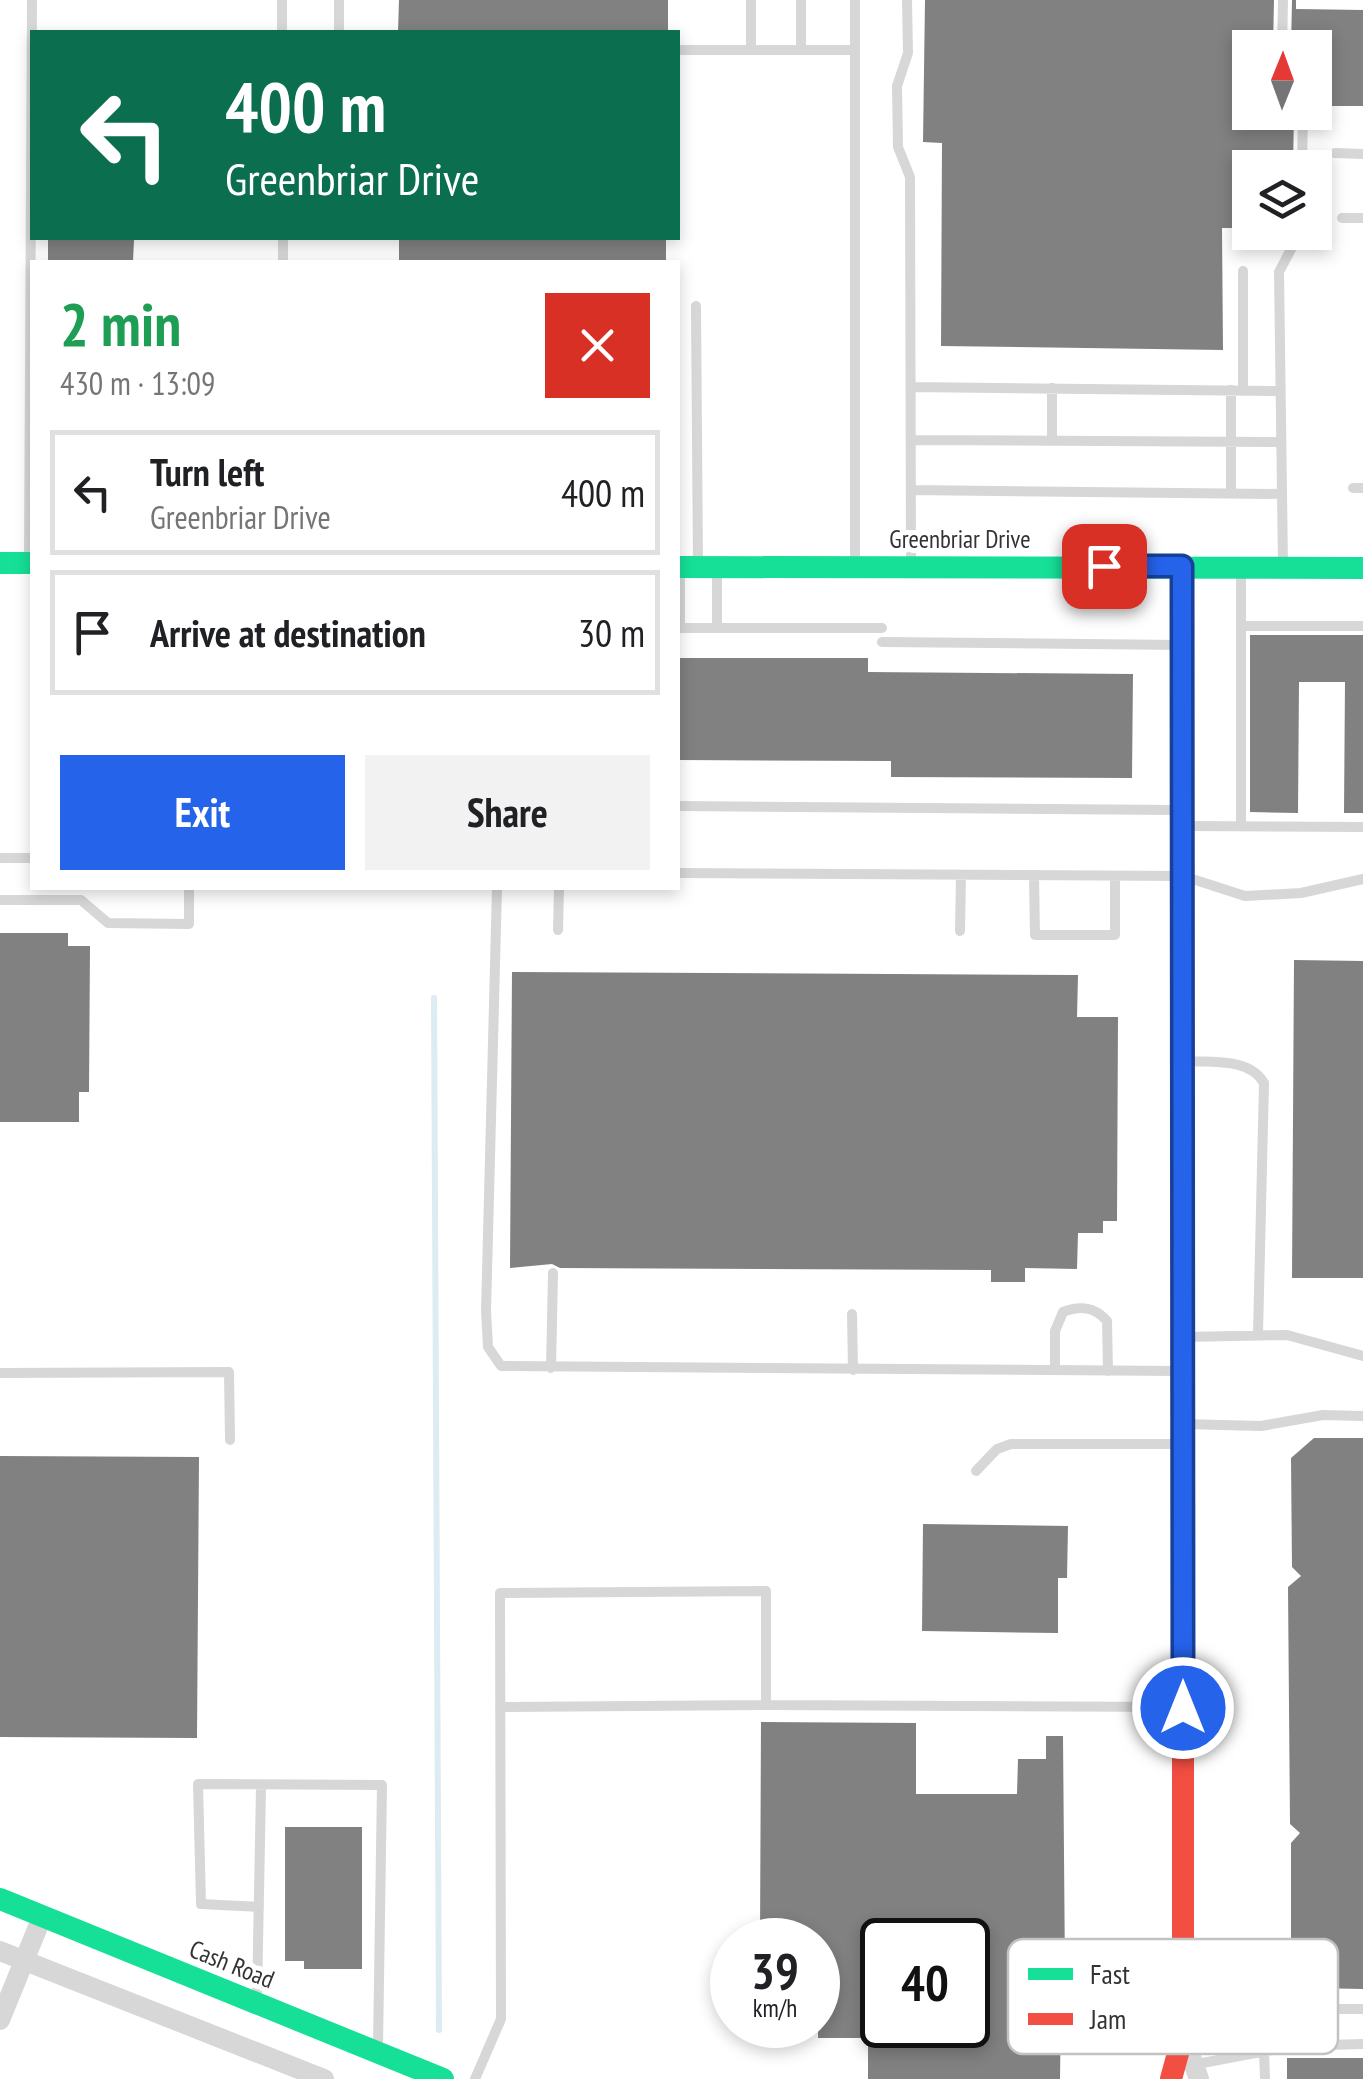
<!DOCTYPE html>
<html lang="en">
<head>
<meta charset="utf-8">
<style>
  body { margin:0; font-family:"PT Sans Narrow",sans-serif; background:#f2f2f2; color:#202124; height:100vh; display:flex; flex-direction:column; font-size:38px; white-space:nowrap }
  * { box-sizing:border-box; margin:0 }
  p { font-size:32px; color:#757577 }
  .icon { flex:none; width:55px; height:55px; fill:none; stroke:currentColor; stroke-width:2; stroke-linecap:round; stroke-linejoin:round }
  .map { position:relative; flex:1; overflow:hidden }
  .panel { position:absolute; left:30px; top:260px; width:650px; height:630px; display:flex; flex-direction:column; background:#fff; border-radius:0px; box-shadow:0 5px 15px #0003 }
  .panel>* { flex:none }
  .guide { position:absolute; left:30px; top:30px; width:650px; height:210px; border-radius:0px; box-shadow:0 5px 15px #0003; background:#0b6e4f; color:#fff; overflow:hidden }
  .needle { width:65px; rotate:1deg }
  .fabs { position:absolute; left:1232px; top:30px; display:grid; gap:20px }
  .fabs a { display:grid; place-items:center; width:100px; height:100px; border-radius:0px; background:#fff; box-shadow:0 5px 15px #0003; font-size:50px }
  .speed { position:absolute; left:710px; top:1918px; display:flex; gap:20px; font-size:50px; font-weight:700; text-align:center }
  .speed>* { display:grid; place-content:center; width:130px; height:130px; border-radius:50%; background:#fff; box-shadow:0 5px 15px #0003; line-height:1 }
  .speed small { font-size:25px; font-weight:400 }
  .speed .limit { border:5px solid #111; border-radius:15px; background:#fff; color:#111 }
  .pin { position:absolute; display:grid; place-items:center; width:85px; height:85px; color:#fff; margin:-42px; border-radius:20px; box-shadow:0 5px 15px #0006 }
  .me { position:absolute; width:110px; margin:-55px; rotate:0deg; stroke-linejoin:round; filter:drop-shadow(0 0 8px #0008) }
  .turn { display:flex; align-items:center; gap:35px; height:210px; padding:0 30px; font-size:45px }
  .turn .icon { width:130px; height:130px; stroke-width:2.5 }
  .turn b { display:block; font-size:70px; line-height:85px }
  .round { display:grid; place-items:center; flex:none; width:105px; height:105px; border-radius:0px; background:#f2f2f2 }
  .overview { display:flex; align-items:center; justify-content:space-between; height:170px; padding:0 30px }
  h1 { font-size:60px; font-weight:700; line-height:75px; color:#1e9e55 }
  .cta { display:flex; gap:20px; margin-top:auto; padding:20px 30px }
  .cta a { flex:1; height:115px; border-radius:0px; background:#2563eb; color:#fff; font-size:40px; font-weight:700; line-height:115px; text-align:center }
  .cta a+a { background:#f2f2f2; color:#202124 }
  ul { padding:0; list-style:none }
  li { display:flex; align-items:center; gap:30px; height:125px; margin:0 20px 15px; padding:0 10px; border:5px solid #e0e0e0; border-radius:0px }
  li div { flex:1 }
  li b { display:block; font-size:38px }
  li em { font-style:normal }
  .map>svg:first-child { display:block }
</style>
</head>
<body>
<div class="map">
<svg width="1363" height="2079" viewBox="0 0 1363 2079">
  <rect width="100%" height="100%" fill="#fff"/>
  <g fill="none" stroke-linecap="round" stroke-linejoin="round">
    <path stroke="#ddebf3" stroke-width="6" d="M434 998 439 2030"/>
  </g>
  <path fill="#818181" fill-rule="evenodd" d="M399 0H668V32H398Z
    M925 0H1274L1273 48H1250V112H1294L1293 168H1250V228H1222L1223 350 941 346 942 143 923 142Z
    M1292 0H1296V9L1363 10V106H1319L1320 48H1291Z
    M48 238H129L134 240 133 262H48Z
    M399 238H666V262H399Z
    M1250 635H1363V813H1344L1345 682H1299L1298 813 1250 812Z
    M678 658H868V672L1133 674 1132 778 891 777V761L678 760Z
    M0 933H68V946H90L89 1092H79V1122H0Z
    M1294 960 1363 961V1278H1292Z
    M512 972 1078 975 1077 1017H1118L1117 1221H1103V1233H1078L1077 1269 1025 1268V1282H991V1270L560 1268 552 1264 510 1268Z
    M1314 1438H1363V1989L1310 1988 1291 1969V1843L1300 1833 1290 1824 1288 1587 1301 1576 1292 1567 1291 1458Z
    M0 1456 199 1457 197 1738 0 1737Z
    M923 1524 1068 1526 1067 1578H1058V1633L922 1631Z
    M761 1722 916 1723V1794H1017L1018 1759H1046V1736H1063L1065 1973H1035V2003L1061 2004 1060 2079H868V2038H818V1940H760ZM882 1940H968V2025H882Z
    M285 1827H362V1969H304V1961H285Z
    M1287 2058H1363V2079H1287Z"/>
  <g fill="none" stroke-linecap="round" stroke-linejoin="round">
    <path stroke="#d7d7d7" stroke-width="10" d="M282 0V32
      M339 0V32
      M751 0V50
      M855 0V566
      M907 0 908 53 897 86 898 147 910 177 911 566
      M1282 48 1283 0
      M678 50H855
      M801 50V0
      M1335 153 1363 154
      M1302 168 1303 112
      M1342 218H1363
      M283 238V262
      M696 306 698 565
      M911 387 1280 391
      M1231 390V493
      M1243 390V271
      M911 440 1281 442
      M1052 441V388
      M1353 488H1363
      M911 490 1282 494
      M29 557 32 0
      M1283 566 1279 272 1300 232
      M717 569V628
      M1241 572V826
      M1241 626H1363
      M678 628H882
      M680 628V568
      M882 642 1181 645
      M678 806 1176 810
      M1183 826 1363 827
      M0 858H32
      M678 873 1183 876 1245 896 1301 893 1363 879
      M1034 875 1035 935H1115V876
      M497 888 486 1311 488 1347 501 1366 1177 1371
      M0 900H81L108 923 189 924V888
      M558 930 559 888
      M960 931 961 875
      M1184 1061C1211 1063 1249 1057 1264 1083L1258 1334
      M852 1314 853 1370
      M1184 1337 1287 1335 1363 1356
      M551 1368 553 1273
      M1055 1370V1331L1063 1312C1081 1305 1095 1307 1107 1321L1108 1371
      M0 1373 229 1372 230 1440
      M1184 1424 1261 1426 1323 1415 1363 1416
      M976 1471 997 1449 1011 1444H1177
      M500 1707 766 1705
      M259 1907 201 1904 198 1784 382 1785 378 2046
      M1098 1983 1177 1981
      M257 1997 261 1788
      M1184 1997 1257 1996 1314 2009H1363
      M1264 2052 1265 2079
      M1197 2064 1293 2046 1363 2044
      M475 2079 501 2019 500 1593 766 1591V1705L1178 1707"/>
    <path stroke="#d7d7d7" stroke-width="20" d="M0 1951 324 2079
      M0 2020 42 1917
      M1183 2035 1199 2079"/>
    <path stroke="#16e098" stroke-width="22" d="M0 563H32
      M678 567 1363 568
      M1182 937 1183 1520
      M0 1899 443 2079"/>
    <path stroke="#f24e42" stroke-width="22" d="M1182 566V937
      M1171 2079 1183 2035V1520"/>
  </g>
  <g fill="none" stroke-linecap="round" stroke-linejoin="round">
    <g stroke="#184099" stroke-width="25">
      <path id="route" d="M1104 566H1182L1183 1708"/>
    </g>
    <use href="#route" stroke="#2563eb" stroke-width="18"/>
  </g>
  <g text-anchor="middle" stroke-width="10" stroke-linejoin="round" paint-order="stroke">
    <g font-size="25" fill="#333" stroke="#fff">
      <text x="960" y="548">Greenbriar Drive</text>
      <text transform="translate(232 1964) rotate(22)" y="9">Cash Road</text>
    </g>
  </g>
  <rect x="1008" y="1939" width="330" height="115" rx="15" fill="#fff" stroke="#c2c2c2" stroke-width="2.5"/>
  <rect x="1028" y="1968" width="45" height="12" fill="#16e098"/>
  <rect x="1028" y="2013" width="45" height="12" fill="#f24e42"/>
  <g font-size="28" fill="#333">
    <text x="1090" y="1984">Fast</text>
    <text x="1090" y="2029">Jam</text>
  </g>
</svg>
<div class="fabs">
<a><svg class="needle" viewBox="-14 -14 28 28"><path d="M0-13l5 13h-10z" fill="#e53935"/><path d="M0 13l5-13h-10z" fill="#757577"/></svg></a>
<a><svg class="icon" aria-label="layers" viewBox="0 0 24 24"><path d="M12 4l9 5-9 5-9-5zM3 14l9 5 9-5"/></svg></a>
</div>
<div class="speed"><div>39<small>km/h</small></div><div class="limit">40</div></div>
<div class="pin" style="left:1104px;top:566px;background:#d93025"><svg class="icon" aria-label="arrive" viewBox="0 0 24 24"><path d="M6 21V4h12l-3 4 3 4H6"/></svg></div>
<svg class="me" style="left:1183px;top:1708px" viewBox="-20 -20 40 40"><circle r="17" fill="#2563eb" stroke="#fff" stroke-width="3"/><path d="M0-11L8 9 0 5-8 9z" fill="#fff"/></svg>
<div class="guide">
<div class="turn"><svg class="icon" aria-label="left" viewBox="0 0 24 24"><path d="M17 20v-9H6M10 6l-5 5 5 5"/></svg><div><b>400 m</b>Greenbriar Drive</div></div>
</div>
<section class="panel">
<div class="overview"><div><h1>2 min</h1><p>430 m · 13:09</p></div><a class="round" style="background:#d93025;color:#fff"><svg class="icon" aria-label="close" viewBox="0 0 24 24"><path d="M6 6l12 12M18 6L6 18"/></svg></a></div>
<ul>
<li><svg class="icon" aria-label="left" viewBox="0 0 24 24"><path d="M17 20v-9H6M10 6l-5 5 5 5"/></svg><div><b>Turn left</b><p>Greenbriar Drive</p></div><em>400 m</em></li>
<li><svg class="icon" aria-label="arrive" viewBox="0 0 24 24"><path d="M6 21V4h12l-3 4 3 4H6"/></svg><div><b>Arrive at destination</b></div><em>30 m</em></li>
</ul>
<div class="cta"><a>Exit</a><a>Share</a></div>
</section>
</div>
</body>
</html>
